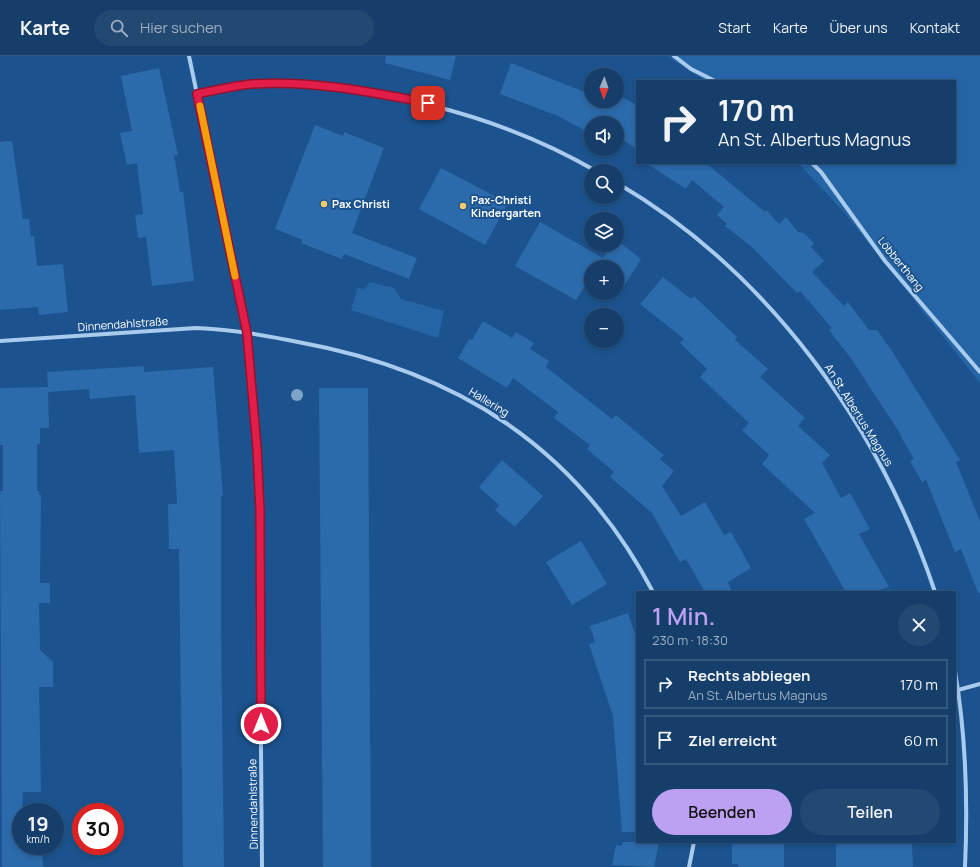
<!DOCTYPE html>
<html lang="de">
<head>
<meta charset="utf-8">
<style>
  body { margin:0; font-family:Manrope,sans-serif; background:#224972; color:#f1f3f6; height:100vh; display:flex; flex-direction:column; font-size:15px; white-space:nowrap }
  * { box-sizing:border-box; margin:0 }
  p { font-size:13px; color:#9daec1 }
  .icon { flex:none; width:22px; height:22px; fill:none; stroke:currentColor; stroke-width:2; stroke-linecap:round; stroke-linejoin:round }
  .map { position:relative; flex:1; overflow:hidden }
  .side { position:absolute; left:636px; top:535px; width:320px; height:252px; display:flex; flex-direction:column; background:#153e6a; border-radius:0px; box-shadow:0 2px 6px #0003,0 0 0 1px #34577e }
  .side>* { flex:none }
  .top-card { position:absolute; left:636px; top:24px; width:320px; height:84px; border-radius:0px; box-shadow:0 2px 6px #0003,0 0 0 1px #34577e; background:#153e6a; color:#f1f3f6; overflow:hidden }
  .needle { width:26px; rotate:182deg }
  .buttons { position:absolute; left:584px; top:12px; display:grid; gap:8px }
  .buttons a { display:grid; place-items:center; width:40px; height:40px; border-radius:50%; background:#153e6a; box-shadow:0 2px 6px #0003,0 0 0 1px #34577e; font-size:20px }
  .speed { position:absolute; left:12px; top:747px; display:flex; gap:8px; font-size:20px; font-weight:700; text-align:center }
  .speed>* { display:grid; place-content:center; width:52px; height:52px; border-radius:50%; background:#153e6a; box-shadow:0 2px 6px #0003,0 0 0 1px #34577e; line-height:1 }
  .speed small { font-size:10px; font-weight:400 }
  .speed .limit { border:6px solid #d22; background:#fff; color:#111 }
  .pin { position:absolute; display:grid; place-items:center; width:34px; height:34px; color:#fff; margin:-17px; border-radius:8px; box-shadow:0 2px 6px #0006 }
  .me { position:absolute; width:44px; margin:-22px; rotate:0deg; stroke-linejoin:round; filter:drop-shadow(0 0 3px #0008) }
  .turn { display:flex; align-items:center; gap:14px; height:84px; padding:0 16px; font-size:18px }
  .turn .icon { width:52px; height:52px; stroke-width:2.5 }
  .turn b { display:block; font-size:28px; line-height:34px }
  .round { display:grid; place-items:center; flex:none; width:42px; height:42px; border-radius:21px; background:#224972 }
  .overview { display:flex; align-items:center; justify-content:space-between; height:68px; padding:0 16px }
  h1 { font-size:24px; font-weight:600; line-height:30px; color:#bca0f2 }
  .cta { display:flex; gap:8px; margin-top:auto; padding:8px 16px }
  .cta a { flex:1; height:46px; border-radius:24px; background:#bca0f2; color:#111; font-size:16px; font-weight:600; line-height:46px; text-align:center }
  .cta a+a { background:#224972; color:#f1f3f6 }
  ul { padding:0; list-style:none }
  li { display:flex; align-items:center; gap:12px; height:50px; margin:0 8px 6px; padding:0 8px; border:2px solid #34577e; border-radius:0px }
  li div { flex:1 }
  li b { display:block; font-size:15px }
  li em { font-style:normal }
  header { display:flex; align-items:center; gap:24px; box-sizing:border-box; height:56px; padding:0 20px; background:#153e6a; border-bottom:1px solid #34577e }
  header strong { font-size:19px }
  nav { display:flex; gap:22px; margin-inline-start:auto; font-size:14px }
  .search { width:280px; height:36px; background:#224972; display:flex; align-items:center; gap:10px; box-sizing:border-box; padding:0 14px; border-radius:22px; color:#9daec1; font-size:15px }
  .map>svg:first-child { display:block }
</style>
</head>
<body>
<header>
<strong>Karte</strong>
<div class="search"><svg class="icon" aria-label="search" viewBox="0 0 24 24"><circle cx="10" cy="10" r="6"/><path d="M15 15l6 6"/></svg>Hier suchen</div>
<nav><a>Start</a><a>Karte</a><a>Über uns</a><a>Kontakt</a></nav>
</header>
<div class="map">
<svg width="980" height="811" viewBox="0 0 980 811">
  <rect width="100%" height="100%" fill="#1c538e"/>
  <path fill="#2565a6" d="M667 0H980V327L844 156 798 107H955V25H706Z
    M370 226 394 232 401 243 444 255 438 282 351 254 358 231 364 234Z"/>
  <path fill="#2b6aab" d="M386 0H456L450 24 385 7Z
    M511 7 590 38 591 36V45H617V39L637 49V93L617 80V67H599L591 62V78L558 60 500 38Z
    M159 12 178 99H174L180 136H183L194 225 152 230 146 181 138 182 135 159 143 158 137 107 127 109 120 77 132 75 121 20Z
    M315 69 343 80 344 76 384 92 352 177 417 202 409 223 344 198 342 203 301 187 303 184 275 173Z
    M12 85 23 163H29L31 181 34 180 37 210 63 208 68 256 39 259 38 251 0 254V86Z
    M646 107H706L765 156 766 154 779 168 786 161 798 176 804 177 814 187 811 191 824 205 812 216 844 250 848 246 869 274H877L892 295 960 404 956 406 980 465V537H978L961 493 955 496 926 424 922 426 910 405 914 403 900 379H901L852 304 829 274 832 272 800 235 797 237 752 191 725 170 727 168 717 159 724 151 692 124 686 133Z
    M441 112 508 147 485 189 419 153Z
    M540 166 603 202 611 189H617V184L641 203 617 241 613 237H617V211H591V221L576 244 515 210Z
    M663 221 691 243 694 240 737 281 735 284 768 313 760 321 805 362 798 370 830 399 822 407 841 442 850 437 870 473 859 478 889 531 874 536H846L804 463 815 457 762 408 769 399 742 374 749 367 700 321 707 313 680 287 684 283 640 248Z
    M483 265 512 282 516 276 534 287 530 293 549 305 546 311 612 363 616 359 664 399 660 403 674 415 662 430 681 460 705 446 724 479 731 476 751 512 728 526 732 536H705L686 503 680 506 652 457 610 421 614 416 587 393 590 389 554 362 558 356 513 322 507 332 458 302 469 283 472 284Z
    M144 310V316L213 311 223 440H221V572L224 811H183L179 493H169L168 448H177L174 394 139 397 135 339 90 343 89 333 48 336V334L49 372H40V388H37V435H39V439H41L40 527H50V547H39L40 594 53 606V631H39L41 736H23L21 790H42L43 811H2L0 435H3V389H0V332L48 331 47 316Z
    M319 332H368L371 811H323Z
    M502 404 543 440 515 471 495 454 499 449 479 431Z
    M581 485 607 528 572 549 546 506Z
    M628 557 637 584V776H622L613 660 589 588 595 586 590 570Z
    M623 786H659L654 811 612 809 616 789 622 790Z
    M732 786H784V811H738V808H732Z
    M840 786H912L913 811H836V787Z"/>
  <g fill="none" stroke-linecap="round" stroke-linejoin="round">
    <path stroke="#a9cbed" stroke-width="4" d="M189 0 247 277 252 329 259 454 262 811
      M674 0 691 13 715 25
      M197 38C215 34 233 30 251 28 284 25 318 29 351 34 437 46 520 71 596 115
      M812 107 821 116 885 205 980 316
      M617 127C769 216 880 371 935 536
      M0 285 196 272C230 273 264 279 298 286 457 315 577 391 653 536
      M955 615C966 680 968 745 965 811
      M958 634 980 628
      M689 811 694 786"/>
  </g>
  <circle fill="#7ea3c9" cx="297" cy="339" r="6"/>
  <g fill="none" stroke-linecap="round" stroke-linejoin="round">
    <g stroke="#92132f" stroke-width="10">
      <path id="route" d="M261 668 260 454 257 392 247 277 197 38C215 34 233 30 252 28 311 24 371 36 428 47"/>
    </g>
    <use href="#route" stroke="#e11d48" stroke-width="7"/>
    <path stroke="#f59e0b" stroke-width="7" d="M200 50 235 220"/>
  </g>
  <g fill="#fdcb67" stroke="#1c538e" stroke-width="1.5">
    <circle cx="324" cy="148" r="4"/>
    <circle cx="463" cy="150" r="4"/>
  </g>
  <g text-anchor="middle" stroke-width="4" stroke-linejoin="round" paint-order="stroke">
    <g font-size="11" font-weight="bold" fill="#fff" stroke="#1c538e" text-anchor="start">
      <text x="471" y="148">Pax-Christi<tspan x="471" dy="13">Kindergarten</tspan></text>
      <text x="332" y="152">Pax Christi</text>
    </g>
    <g font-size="11" fill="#fff" stroke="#1c538e">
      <text transform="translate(901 208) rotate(51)" y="4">Löbberthang</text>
      <text transform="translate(123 268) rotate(-4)" y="4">Dinnendahlstraße</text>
      <text transform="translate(489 346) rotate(31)" y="4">Hallering</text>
      <text transform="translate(859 359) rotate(58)" y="4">An St. Albertus Magnus</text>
      <text transform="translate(253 748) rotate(-91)" y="4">Dinnendahlstraße</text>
    </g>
  </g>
</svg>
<div class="buttons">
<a><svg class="needle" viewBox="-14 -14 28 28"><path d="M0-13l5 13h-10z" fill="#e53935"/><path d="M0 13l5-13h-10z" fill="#9daec1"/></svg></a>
<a><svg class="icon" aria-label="sound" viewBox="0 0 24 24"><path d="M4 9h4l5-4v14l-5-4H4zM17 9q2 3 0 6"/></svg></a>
<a><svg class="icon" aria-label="search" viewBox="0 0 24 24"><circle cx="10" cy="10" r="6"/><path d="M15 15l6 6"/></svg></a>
<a><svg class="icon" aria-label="layers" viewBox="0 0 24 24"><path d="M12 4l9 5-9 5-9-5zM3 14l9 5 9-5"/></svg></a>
<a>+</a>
<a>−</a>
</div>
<div class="speed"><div>19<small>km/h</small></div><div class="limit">30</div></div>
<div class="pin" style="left:428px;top:47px;background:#d93025"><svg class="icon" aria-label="arrive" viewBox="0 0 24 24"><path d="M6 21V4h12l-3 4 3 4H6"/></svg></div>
<svg class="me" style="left:261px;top:668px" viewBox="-20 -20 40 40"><circle r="17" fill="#e11d48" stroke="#fff" stroke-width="3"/><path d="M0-11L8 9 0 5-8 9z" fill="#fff"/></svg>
<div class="top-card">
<div class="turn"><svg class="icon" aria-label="right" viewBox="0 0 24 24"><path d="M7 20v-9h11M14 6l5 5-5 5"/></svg><div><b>170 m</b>An St. Albertus Magnus</div></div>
</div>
<section class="side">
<div class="overview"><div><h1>1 Min.</h1><p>230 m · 18:30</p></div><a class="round"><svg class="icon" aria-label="close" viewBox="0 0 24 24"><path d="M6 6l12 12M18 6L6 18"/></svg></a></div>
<ul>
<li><svg class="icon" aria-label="right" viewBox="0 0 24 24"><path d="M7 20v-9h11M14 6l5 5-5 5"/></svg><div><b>Rechts abbiegen</b><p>An St. Albertus Magnus</p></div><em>170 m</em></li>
<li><svg class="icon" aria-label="arrive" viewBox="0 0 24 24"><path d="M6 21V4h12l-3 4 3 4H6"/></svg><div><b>Ziel erreicht</b></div><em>60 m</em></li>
</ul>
<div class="cta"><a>Beenden</a><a>Teilen</a></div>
</section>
</div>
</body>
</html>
